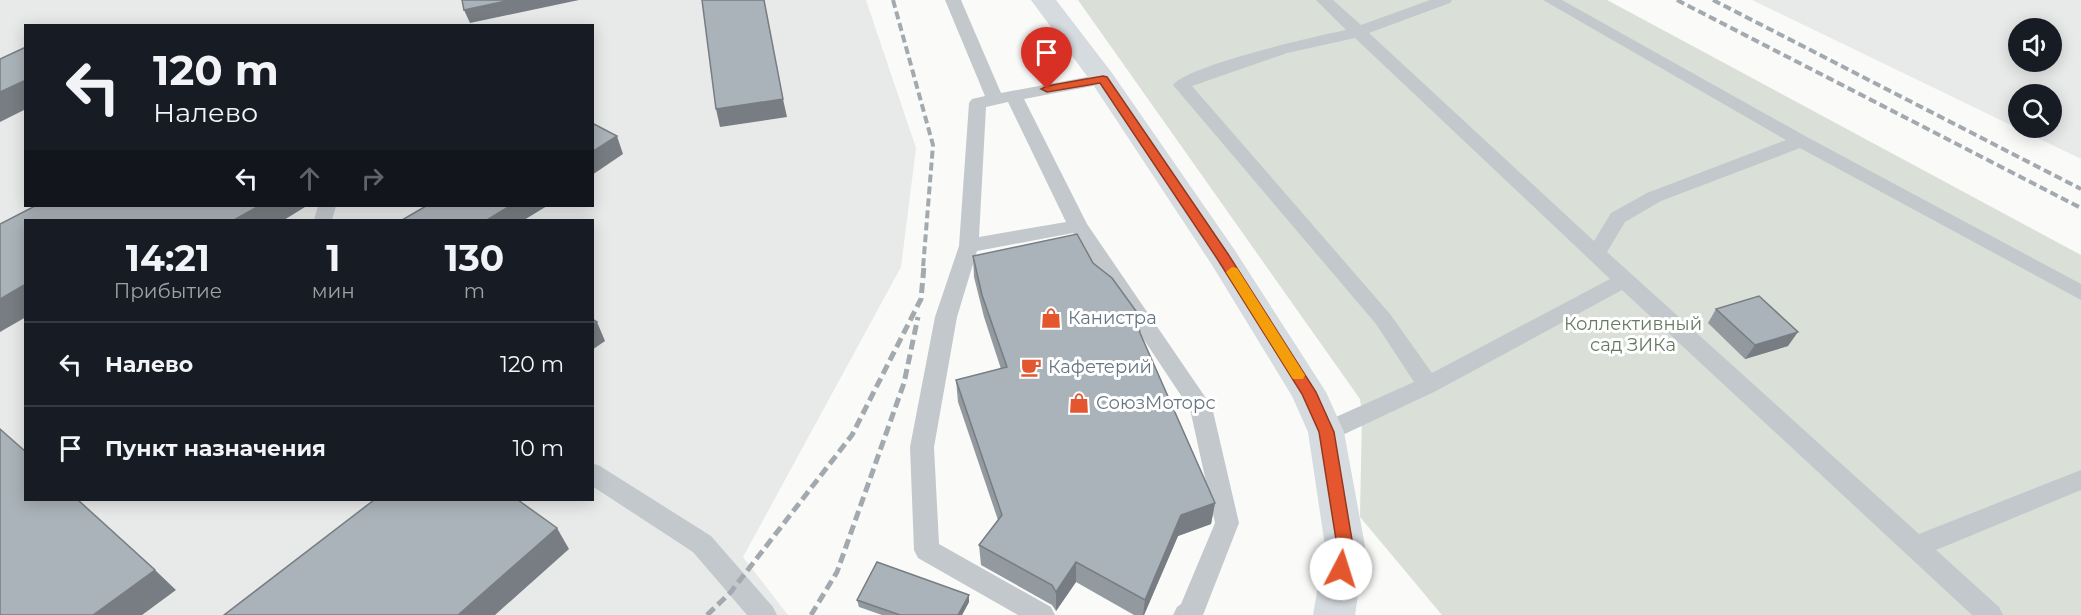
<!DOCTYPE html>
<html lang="ru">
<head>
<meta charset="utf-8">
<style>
  body { margin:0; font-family:Montserrat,sans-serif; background:#242831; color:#f1f3f6; height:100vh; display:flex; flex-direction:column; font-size:22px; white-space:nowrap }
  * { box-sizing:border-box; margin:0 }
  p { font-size:20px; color:#9ea1a6 }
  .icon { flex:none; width:33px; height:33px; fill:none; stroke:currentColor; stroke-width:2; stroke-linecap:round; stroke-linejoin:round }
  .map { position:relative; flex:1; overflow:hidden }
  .side { position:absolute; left:24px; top:219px; width:570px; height:282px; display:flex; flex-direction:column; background:#171b24; border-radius:0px; box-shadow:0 3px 15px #0003 }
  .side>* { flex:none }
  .banner { position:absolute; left:24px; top:24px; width:570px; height:183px; border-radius:0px; box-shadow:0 3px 15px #0003; background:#171b24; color:#f1f3f6; overflow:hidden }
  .controls { position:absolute; left:2008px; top:18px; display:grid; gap:12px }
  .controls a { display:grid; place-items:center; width:54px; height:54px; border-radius:50%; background:#171b24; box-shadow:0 3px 15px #0003; font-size:30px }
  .pin { position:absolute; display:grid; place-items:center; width:51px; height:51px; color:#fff; margin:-62px -26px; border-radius:50% 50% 50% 0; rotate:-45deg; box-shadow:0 0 6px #0007 }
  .pin .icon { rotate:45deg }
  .me { position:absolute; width:66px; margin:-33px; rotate:5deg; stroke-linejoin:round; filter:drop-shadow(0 0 4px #0008) }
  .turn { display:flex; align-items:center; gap:21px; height:126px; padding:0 30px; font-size:27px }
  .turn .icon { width:78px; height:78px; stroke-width:2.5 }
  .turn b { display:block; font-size:42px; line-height:51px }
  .lanes { display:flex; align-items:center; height:57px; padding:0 30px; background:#0003; justify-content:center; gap:30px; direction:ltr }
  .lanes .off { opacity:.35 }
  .eta { display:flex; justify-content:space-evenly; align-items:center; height:102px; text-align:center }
  .eta b { font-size:36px; font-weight:700; line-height:42px }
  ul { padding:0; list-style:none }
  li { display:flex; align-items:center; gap:18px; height:84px; padding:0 30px; border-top:2px solid #363941 }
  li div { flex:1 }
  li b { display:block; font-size:22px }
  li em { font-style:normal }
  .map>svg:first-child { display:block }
</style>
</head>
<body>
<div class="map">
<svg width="2081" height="615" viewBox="0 0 2081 615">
  <rect width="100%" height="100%" fill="#fafaf8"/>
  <path fill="#e8e9e9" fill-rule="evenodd" d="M0 0H866L916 148 901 267 743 557 788 615H0ZM26 26H592V206H26ZM26 220H592V500H26Z
    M1752 0H2081V159ZM2019 28H2052V62H2019ZM2019 94H2052V128H2019Z"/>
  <path fill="#dadfd7" d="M1078 0H1607L2081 255V615H1442L1360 517 1362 414 1360 399Z"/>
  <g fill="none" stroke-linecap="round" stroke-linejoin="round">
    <path fill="#c3c8cc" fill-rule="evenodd" d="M945 0H961L1001 93 1103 74 1109 75 1111 79 1109 83 1103 84 1024 99 1087 224 1212 407 1239 523 1203 615H1173L1177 607 1181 604 1215 523 1190 409 1073 233 977 251 957 317 934 447 939 544 1051 607 1055 615H1018L918 558 914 550 910 447 935 317 959 246 969 103 972 99 985 96ZM1008 102 1066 222 979 237 986 107Z
      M1316 0H1333L1361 25 1430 0H1452L1450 3 1369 33 1594 241 1611 213 1647 193 1786 140 1543 0H1562L1807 137 2081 284V300L1800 148 1661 201 1625 222 1607 252 1919 534 2081 470V490L1936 550 1999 607 2003 615H1972L1622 290 1436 391 1334 439 1326 441 1318 439 1314 432 1318 425 1414 382 1376 324 1173 85C1188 65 1317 36 1346 30ZM1355 38 1589 259 1610 279 1432 373 1390 314 1192 86 1287 53Z
      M318 206H336L332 220H314Z
      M592 463 600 466 711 536 773 607 777 615H747L693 552 592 486Z"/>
    <path fill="#d6dbdf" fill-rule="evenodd" d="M1031 0H1056L1112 73 1234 249 1326 392 1344 432 1365 546 1355 615H1313L1325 546 1308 432 1292 396 1212 265 1092 83Z"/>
    <path stroke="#a2aab0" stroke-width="4" stroke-dasharray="8 4" stroke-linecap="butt" d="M893 0 933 145 923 268
      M1677 0 2081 208
      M1713 0 2081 189"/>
    <path stroke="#a2aab0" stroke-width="5" stroke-dasharray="10 5" stroke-linecap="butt" d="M707 615 730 593 852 435 921 299 924 266
      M811 615 837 572 904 383 918 317"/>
  </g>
  <path fill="#929a9f" d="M973 256 1093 263 1140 333 1215 503 1211 524 1178 536 1144 615H1134L1076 582 1056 611 1052 605 981 565 979 545 998 520 958 402 956 380 1001 369 984 317 974 277Z
    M1716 309 1788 346 1745 359 1708 323Z
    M969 595V602L962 615H882L859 607 857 600Z"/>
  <path fill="#777d82" d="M511 0H579L470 23 464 10Z
    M26 80V109L0 122V92Z
    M783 99 787 117 720 127 716 109Z
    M617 136 623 154 592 175V152Z
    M259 206H304L305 207 284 220H234Z
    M510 206H547L524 220H487Z
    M26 284V317L0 332V299Z
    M597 322 605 341 592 350V325Z
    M1798 332 1788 346 1745 359 1755 345Z
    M1215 503 1211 524 1178 536 1144 615H1143L1145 600 1181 515Z
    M557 528 569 549 495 615H458Z
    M1076 562V582L1056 611V592Z
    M155 570 176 590 142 615H93Z
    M969 595V602L962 615H958Z"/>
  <path fill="#aab3b9" stroke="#777d82" stroke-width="1.5" d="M462 0H511L464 10Z
    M702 0H764L783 99 716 109Z
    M26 47V80L0 92V59Z
    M592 123 617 136 592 152Z
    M35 206H259L234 220H26V284L0 299V224Z
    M426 206H510L487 220H402Z
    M1077 234 1093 263 1112 278 1136 311 1140 333 1215 503 1181 515 1145 600 1076 562 1056 592 1052 585 979 545 1002 515 956 380 1007 367 982 295 973 256Z
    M1759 296 1798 332 1755 345 1716 309Z
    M592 319 597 322 592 325Z
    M0 429 26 452V500H78L155 570 93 615H0Z
    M374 500H518L557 528 458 615H224Z
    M877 562 969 595 958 615H900L857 600Z"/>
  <path fill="#e4572e" stroke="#94391e" stroke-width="1.5" d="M1103 76 1107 77 1228 254 1316 392 1334 432 1353 546 1347 574 1341 576 1335 574 1333 569 1337 546 1319 432 1302 394 1218 260 1100 83 1047 92 1041 89 1047 86Z"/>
  <path fill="#f59e0b" d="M1232 267 1237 268 1303 372 1305 375 1303 379H1293L1226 272Z"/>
  <defs>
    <g id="shop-bare" transform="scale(1.62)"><path d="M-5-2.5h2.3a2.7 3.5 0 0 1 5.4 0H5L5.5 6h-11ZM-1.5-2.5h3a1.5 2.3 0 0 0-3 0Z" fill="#e4572e" stroke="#fff" stroke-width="2.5" paint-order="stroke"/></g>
    <g id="cafe-bare" transform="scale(1.62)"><path d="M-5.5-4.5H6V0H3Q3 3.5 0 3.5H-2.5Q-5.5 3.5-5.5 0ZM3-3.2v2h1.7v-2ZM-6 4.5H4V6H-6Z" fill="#e4572e" stroke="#fff" stroke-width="2.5" paint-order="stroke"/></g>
  </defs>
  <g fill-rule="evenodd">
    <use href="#shop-bare" x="1051" y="318"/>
    <use href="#cafe-bare" x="1031" y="367"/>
    <use href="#shop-bare" x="1079" y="403"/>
  </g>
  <g text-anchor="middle" stroke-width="6" stroke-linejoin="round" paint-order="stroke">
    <g font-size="18" fill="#657683" stroke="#fff" text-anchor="start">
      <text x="1068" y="324">Канистра</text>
      <text x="1048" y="373">Кафетерий</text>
      <text x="1096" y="409">СоюзМоторс</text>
    </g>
    <g font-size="18" fill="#687a64" stroke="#fff">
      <text x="1633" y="330">Коллективный<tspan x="1633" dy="21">сад ЗИКа</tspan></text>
    </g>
  </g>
</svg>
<div class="controls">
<a><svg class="icon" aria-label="sound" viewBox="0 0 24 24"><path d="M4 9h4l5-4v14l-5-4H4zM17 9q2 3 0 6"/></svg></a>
<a><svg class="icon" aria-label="search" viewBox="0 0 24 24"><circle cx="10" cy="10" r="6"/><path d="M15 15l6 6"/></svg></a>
</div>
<div class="pin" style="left:1047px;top:89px;background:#d93025"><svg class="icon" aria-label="arrive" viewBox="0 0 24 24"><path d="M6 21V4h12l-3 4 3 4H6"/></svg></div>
<svg class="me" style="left:1341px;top:569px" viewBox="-20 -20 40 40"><circle r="19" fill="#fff"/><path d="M0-13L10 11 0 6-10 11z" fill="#e4572e"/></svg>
<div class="banner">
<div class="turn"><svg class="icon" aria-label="left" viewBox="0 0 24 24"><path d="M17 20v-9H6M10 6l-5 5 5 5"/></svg><div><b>120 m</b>Налево</div></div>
<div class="lanes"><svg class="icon" aria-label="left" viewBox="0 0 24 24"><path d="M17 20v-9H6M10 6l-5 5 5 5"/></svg><svg class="icon off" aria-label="ahead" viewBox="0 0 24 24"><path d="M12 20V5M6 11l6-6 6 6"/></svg><svg class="icon off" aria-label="right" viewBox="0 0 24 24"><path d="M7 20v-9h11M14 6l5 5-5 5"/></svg></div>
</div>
<section class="side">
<div class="eta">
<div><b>14:21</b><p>Прибытие</p></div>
<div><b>1</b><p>мин</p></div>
<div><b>130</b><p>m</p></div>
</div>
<ul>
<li><svg class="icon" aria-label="left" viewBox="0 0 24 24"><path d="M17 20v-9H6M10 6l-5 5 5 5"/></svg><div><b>Налево</b></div><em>120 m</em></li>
<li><svg class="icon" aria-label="arrive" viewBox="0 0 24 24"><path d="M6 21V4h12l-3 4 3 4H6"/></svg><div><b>Пункт назначения</b></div><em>10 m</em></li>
</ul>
</section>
</div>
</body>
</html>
